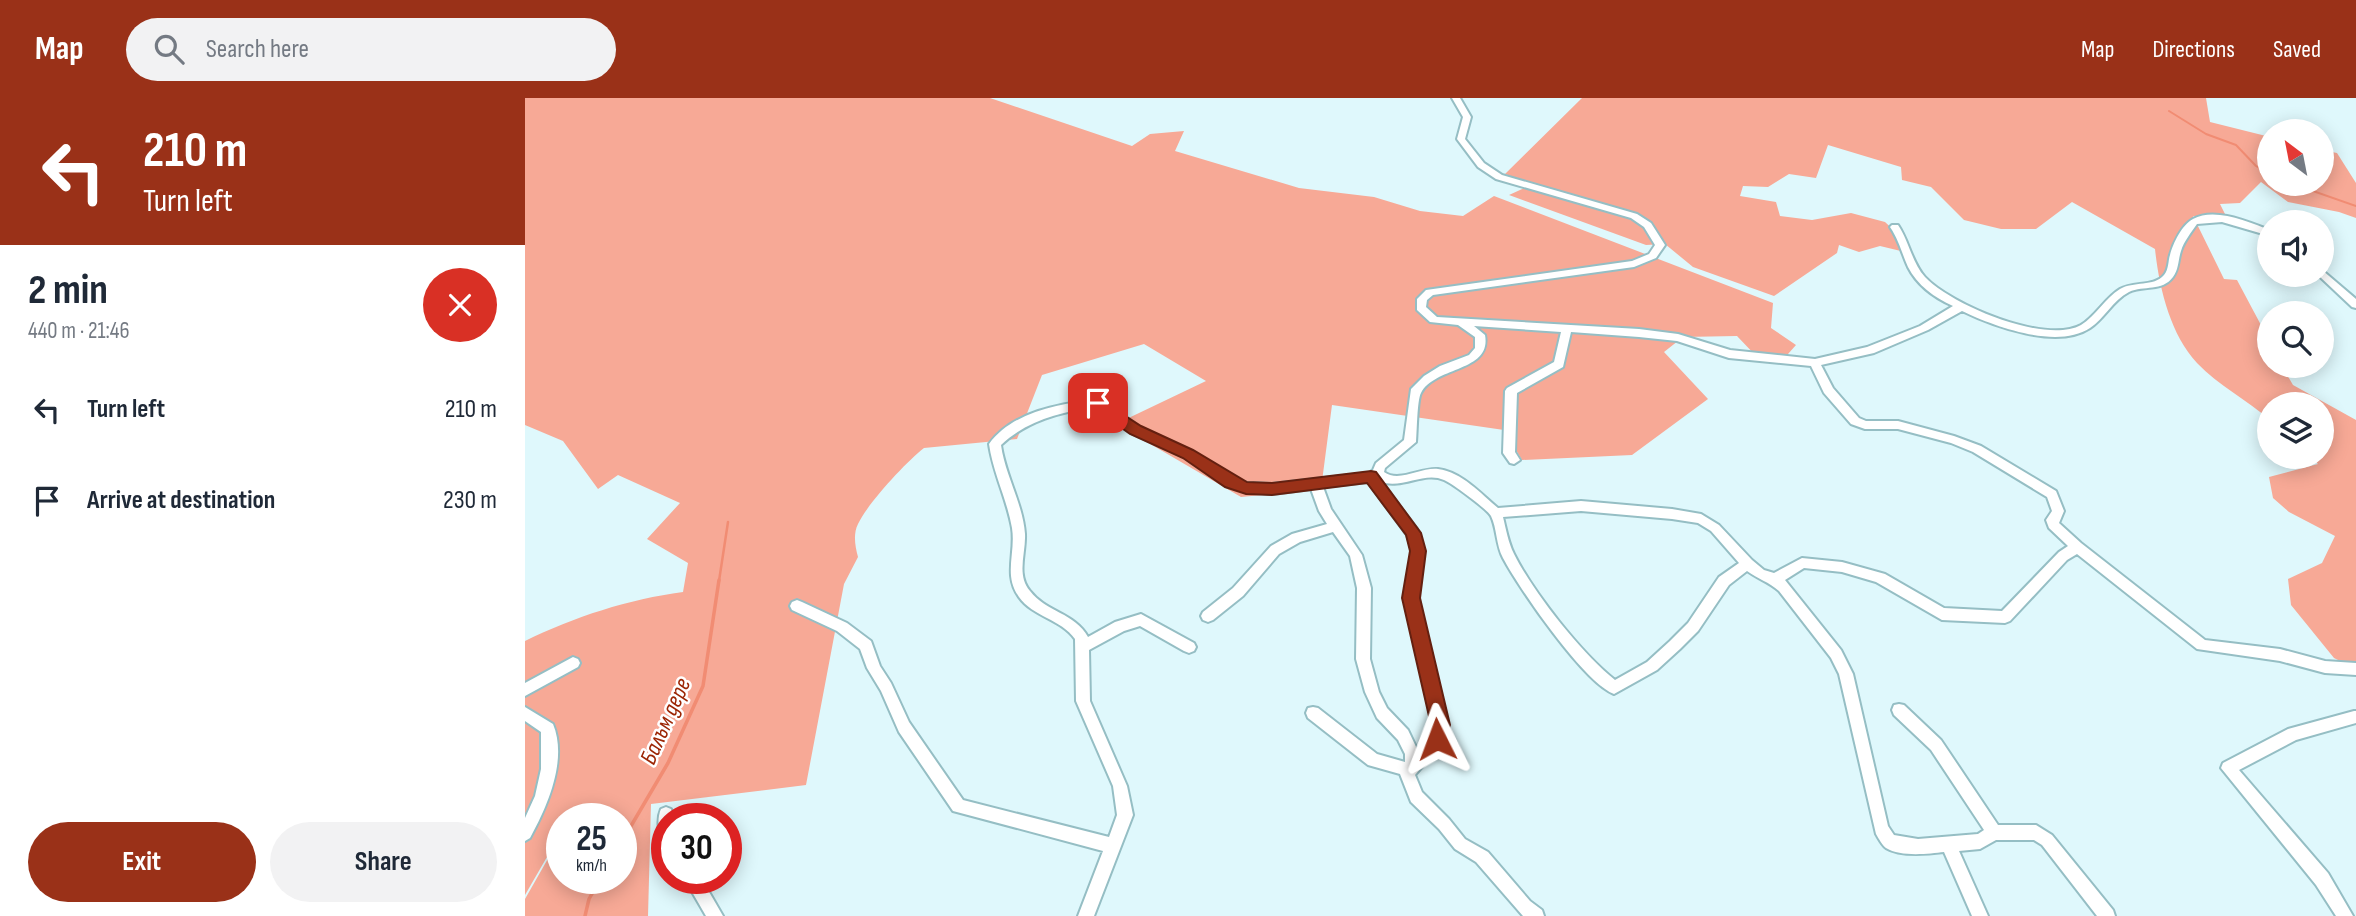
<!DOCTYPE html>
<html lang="en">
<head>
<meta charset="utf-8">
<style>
  body { margin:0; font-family:"Sofia Sans Condensed",sans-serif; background:#f2f2f3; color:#1f2937; height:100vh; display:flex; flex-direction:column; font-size:26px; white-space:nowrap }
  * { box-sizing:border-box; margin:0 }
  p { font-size:23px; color:#747a83 }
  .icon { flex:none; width:38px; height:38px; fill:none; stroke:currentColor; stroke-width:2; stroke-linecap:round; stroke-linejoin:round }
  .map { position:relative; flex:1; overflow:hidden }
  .drawer { display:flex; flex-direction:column; background:#fff; width:525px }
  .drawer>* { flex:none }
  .hud { background:#9a3118; color:#fff; overflow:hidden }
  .needle { width:46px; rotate:328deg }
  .tools { position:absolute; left:1732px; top:21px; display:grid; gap:14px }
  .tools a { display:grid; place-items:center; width:77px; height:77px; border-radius:50%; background:#fff; box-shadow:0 4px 18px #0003; font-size:35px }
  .speed { position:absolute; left:21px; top:705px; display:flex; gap:14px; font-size:35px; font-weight:700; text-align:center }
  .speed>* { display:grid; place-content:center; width:91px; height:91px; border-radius:50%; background:#fff; box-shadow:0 4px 18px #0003; line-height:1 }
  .speed small { font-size:18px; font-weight:400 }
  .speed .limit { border:10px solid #d22; background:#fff; color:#111 }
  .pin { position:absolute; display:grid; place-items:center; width:60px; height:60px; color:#fff; margin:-30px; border-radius:14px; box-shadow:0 4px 10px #0006 }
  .me { position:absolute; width:77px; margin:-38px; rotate:357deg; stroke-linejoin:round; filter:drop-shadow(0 0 5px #0008) }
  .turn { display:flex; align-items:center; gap:24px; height:147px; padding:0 28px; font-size:32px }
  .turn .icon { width:91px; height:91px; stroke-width:2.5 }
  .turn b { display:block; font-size:49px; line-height:60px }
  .round { display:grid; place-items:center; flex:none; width:74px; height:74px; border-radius:37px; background:#f2f2f3 }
  .summary { display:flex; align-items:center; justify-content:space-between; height:119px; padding:0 28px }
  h1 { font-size:42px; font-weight:700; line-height:52px }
  .primary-button { display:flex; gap:14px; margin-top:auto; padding:14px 28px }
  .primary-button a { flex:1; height:80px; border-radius:42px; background:#9a3118; color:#fff; font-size:28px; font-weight:700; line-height:80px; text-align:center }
  .primary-button a+a { background:#f2f2f3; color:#1f2937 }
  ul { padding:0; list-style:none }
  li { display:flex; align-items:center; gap:21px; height:91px; padding:0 28px }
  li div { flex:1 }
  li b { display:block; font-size:26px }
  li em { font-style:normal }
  header { display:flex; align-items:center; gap:42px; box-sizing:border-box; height:98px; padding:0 35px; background:#9a3118; color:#fff }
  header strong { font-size:33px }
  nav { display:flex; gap:38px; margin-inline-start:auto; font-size:24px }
  .search { width:490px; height:63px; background:#f2f2f3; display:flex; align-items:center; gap:18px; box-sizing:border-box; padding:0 24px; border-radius:38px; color:#747a83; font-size:26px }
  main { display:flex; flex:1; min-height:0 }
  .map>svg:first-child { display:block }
</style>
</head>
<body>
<header>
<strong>Map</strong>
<div class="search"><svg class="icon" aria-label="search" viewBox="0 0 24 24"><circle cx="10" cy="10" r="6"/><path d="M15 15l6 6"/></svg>Search here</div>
<nav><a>Map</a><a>Directions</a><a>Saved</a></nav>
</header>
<main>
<section class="drawer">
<div class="hud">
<div class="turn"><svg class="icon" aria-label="left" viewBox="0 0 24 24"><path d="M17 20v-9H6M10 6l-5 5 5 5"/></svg><div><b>210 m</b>Turn left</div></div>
</div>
<div class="summary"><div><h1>2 min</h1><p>440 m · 21:46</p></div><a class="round" style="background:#d93025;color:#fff"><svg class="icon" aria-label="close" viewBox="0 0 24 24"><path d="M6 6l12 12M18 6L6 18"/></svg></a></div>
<ul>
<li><svg class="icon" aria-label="left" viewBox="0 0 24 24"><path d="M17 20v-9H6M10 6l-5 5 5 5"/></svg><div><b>Turn left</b></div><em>210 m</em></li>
<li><svg class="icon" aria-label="arrive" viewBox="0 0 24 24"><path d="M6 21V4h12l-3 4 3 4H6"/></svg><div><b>Arrive at destination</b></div><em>230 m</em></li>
</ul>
<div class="primary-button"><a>Exit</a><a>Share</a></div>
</section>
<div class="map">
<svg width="1831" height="818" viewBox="0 0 1831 818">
  <rect width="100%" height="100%" fill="#dff8fc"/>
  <path fill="#f7a996" d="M0 0H465L607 48 625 36 659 33 650 53 774 90 849 99 895 113 938 118 969 98 1248 205 1246 230 1271 247 1255 265 1232 259 1212 238 1158 239 1139 254 1183 301 1107 357 997 362 979 332 807 307 796 391 716 399 591 326 681 283 619 246 517 277 492 341 399 350C381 364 343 405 333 426 328 436 330 448 333 459L319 486 281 687 126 706 123 818H0V801L37 736V780H96V721H45L48 714 44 721H37V733L0 797V543C49 519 104 501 158 494L163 465 122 441 155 405 93 377 73 391 38 343 0 327Z
    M1057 0H1681L1685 24 1745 39V86H1797V52L1812 55 1831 85V120L1814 114 1763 104 1736 84 1715 105 1695 106 1702 120 1668 118 1699 181 1712 182 1745 244V268H1757L1768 287 1831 322V571L1809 560 1766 507 1763 481 1797 465 1810 438 1764 414 1748 400 1744 379 1793 366 1786 359H1797V306H1745V322C1722 302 1693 287 1672 265 1645 236 1634 189 1630 151L1547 104 1511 131H1476L1439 122 1406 89 1377 82 1376 69 1303 47 1291 80 1264 76 1243 89 1218 88 1215 98 1251 104 1255 118 1287 122 1326 115 1360 124 1374 137 1380 154 1355 148 1334 154 1314 147 1312 155 1249 198 1168 169 1140 146 1121 147 984 97 1008 86 980 76Z"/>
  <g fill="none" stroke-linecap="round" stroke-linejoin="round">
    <path stroke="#f18c73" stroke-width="2" d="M1644 13 1681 36 1711 47 1731 68 1745 76
      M1768 86 1831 108"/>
    <path stroke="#f18c73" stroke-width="2.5" d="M194 483 203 424"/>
    <path stroke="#f18c73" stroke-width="3.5" d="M96 745 143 665 178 588 194 482
      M60 818 64 801 76 780"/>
    <g stroke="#95bec4" stroke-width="4">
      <path id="minor" d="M927 0H935L946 19 940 41 959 65 977 77 1112 116 1126 125 1140 147 1131 160 1109 169 908 197 902 202 901 209 912 219 1114 231 1153 236 1205 252 1290 261 1342 249 1395 228 1428 208C1410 200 1392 187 1383 169 1377 156 1374 142 1365 129L1367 127H1373C1384 143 1387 165 1400 179 1425 206 1520 247 1556 227 1571 218 1580 200 1595 191 1608 183 1629 189 1639 177 1644 171 1643 163 1645 157 1648 145 1657 127 1668 121 1690 109 1723 124 1745 132V138L1697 124 1672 126C1666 135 1659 143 1656 153 1653 162 1654 171 1648 179 1637 194 1619 187 1604 194 1588 202 1579 221 1565 230 1532 252 1468 228 1437 213L1403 232 1349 255 1296 267 1308 290 1334 320 1341 323H1373L1429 338 1456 348 1531 393 1539 413 1534 425 1556 445 1680 542 1755 551 1800 563 1831 565V577L1800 575 1755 563 1672 551 1552 456 1542 462 1485 523 1480 525 1417 522 1351 484 1317 474 1279 470 1260 482 1316 552 1328 576 1363 728 1369 737 1393 741 1453 736 1459 732 1406 652 1369 617 1367 612 1369 607 1374 606 1379 607 1416 642 1473 727H1511L1527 737 1588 812 1590 818H1572L1517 747 1509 742H1471L1455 751 1434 753 1463 818H1447L1419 754C1403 756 1375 759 1361 750 1357 747 1354 741 1351 736L1314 576 1306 560 1254 493C1244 484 1233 481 1222 473L1204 487 1173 533 1155 551 1132 572 1089 596C1059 585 994 490 978 460 971 447 972 430 966 418 962 411 928 386 919 382 900 373 878 391 856 384L892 431 899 453 893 500 922 627 909 655 890 677 897 694 924 721 940 741 963 754 1005 803 1017 812 1019 818H998L951 764 930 751 914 731 886 704 875 676 843 667 783 620 781 615 783 610 788 609 793 610 852 656 880 664V656L873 642 852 620 840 594 831 561 832 490 825 458 808 434 775 444 754 456 718 498 688 522 683 524 678 522 676 518 678 514 708 490 746 448 767 436 802 426 794 413 786 391 747 396 717 393 696 384 659 359 606 335 571 309C535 314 503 322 476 347 480 377 498 406 500 436 501 455 491 477 505 493 521 514 550 515 563 539L590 524 616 516 669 545 671 549 669 553 664 555 659 553 615 528 599 533 564 552 565 603 602 688 608 717 569 818H553L578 753 428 713 374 634 356 593 342 570 335 551 312 533 267 512 265 508 267 504 272 502 277 504 322 525 346 543 355 568 366 585 384 624 438 702 584 739 592 717 588 688 551 603 550 541C536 521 508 519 494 499 478 477 491 455 487 430 482 401 468 375 464 346 488 313 535 306 573 301L614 329 667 353 704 378 722 385 747 386 844 375 848 372 851 365 879 342 886 291 899 278 915 268 944 257 950 250V239L933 227 905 224 892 212V201L901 192 1107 163 1124 156 1130 147 1119 129 1106 120 971 81 953 69 932 41 938 19ZM949 228 1036 234 1029 264 982 290 980 293 978 355 985 365 989 366 995 362 990 354 992 295 1038 269 1046 234 1114 239 1152 243 1204 260 1286 268 1299 295 1326 326 1340 331H1373L1426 345 1448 354 1522 399 1527 413 1521 422 1524 430 1543 448 1534 454 1477 513 1419 510 1360 476 1317 464 1277 460 1249 475 1239 472 1227 462 1194 427 1176 416 1147 411 1056 403 973 410C956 396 937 374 913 371 896 369 874 385 859 374L860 370 891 344C892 334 892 302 896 295 910 268 967 274 960 237ZM843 384 882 437 887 453 879 500 908 627 902 640 893 653 883 632 862 610 854 594 845 561 846 490 837 457 806 411 798 389ZM1056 413 1147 421 1173 425 1186 433 1214 465 1194 479 1163 525 1145 543 1122 564 1090 582C1056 555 1008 494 989 456 983 444 981 431 978 419Z
        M1797 172 1831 201V210L1827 209 1793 177H1797Z
        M48 559 53 561 55 565 53 569 0 598V585Z
        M0 609 28 626C43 662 22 709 5 740L0 743V720L10 698 16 671V634L0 623Z
        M1829 613H1831V625L1771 642 1714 672 1803 775 1828 818H1811L1791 787 1696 670 1698 665 1763 631Z
        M141 709 146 711 149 721H142V743L137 741C133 733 132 720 136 711Z
        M159 780H176L198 818H181Z"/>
    </g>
    <use href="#minor" fill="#fff" fill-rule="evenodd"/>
  </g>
  <path fill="#9a3118" stroke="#642010" stroke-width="2" d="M573 300 616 328 668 352 722 384 747 385 846 373 851 374 896 435 901 453 895 500 925 627 918 647 912 649 905 647 902 641 906 627 877 500 885 453 881 437 842 385 747 397 721 396 700 389 658 360 605 336 567 309 565 305Z"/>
  <g text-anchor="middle" stroke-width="5" stroke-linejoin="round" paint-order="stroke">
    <g font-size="24" font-style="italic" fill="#9c2605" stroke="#fff">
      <text transform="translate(140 623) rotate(-66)" y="8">Балъм дере</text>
    </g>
  </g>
</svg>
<div class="tools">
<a><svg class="needle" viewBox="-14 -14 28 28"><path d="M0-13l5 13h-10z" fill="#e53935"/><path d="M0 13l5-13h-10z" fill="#747a83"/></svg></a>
<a><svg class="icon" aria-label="sound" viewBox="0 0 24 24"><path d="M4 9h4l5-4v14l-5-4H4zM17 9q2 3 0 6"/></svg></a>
<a><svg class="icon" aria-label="search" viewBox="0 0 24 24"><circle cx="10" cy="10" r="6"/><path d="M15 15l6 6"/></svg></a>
<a><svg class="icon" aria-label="layers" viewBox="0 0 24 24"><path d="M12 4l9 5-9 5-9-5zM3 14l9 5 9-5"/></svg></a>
</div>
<div class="speed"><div>25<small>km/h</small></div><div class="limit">30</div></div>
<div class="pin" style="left:573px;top:305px;background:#d93025"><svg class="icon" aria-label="arrive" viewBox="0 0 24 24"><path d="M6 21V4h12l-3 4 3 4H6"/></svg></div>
<svg class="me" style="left:912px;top:641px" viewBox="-20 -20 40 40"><path d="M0-17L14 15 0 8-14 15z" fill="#9a3118" stroke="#fff" stroke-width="4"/></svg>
</div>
</main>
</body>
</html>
